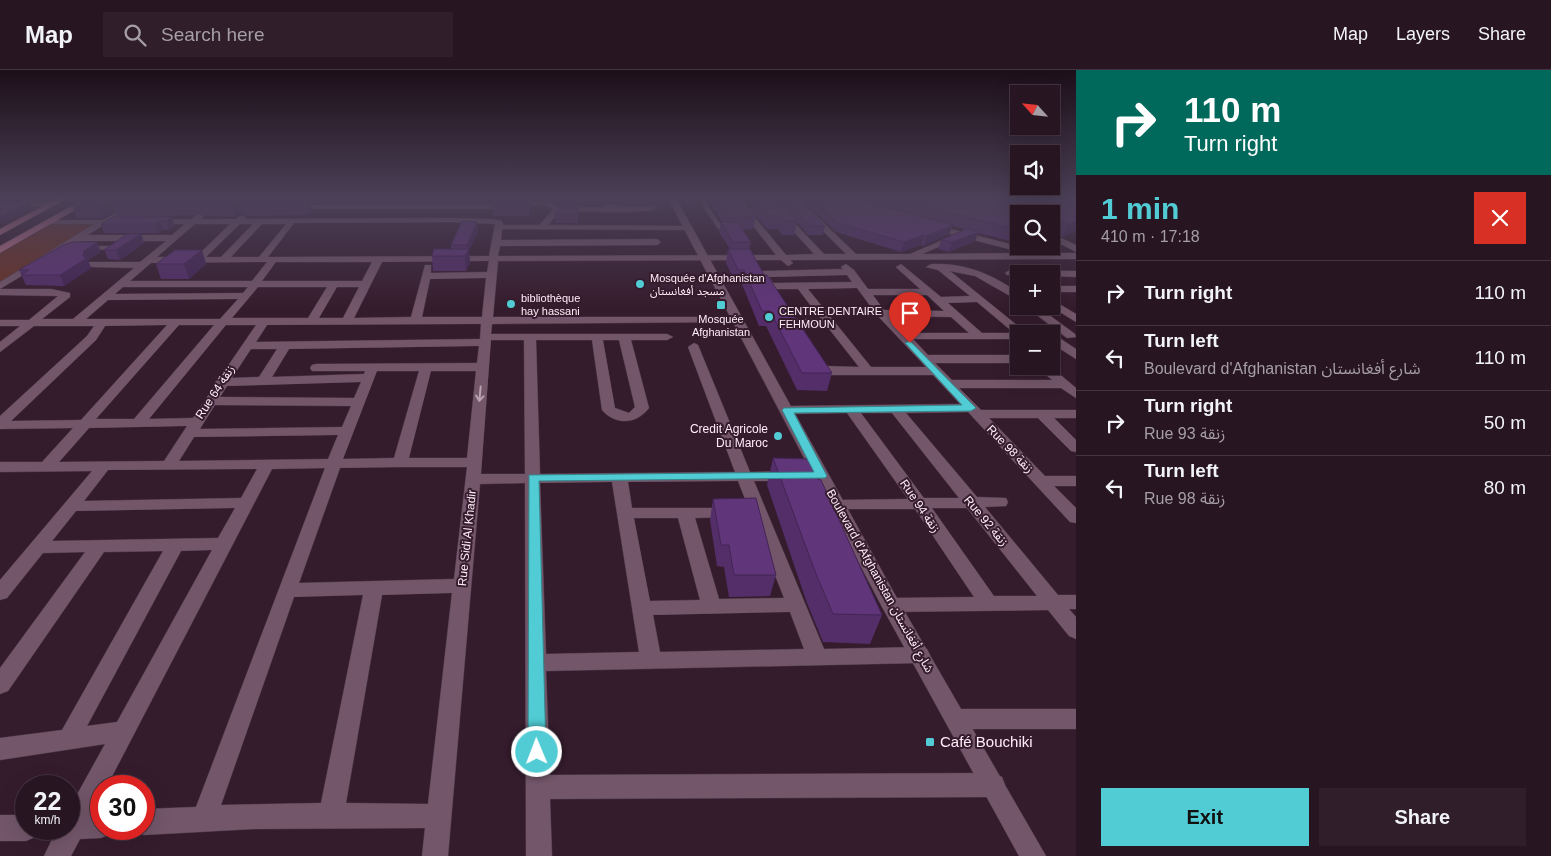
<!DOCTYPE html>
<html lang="en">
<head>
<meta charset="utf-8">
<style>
  body { margin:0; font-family:Helvetica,"Noto Sans Arabic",sans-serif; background:#301e2a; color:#f1f3f6; height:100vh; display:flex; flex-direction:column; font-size:19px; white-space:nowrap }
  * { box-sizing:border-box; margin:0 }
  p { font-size:16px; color:#a59fa5 }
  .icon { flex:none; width:28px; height:28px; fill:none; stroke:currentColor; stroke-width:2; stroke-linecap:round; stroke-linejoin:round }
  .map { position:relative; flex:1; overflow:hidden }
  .sheet { display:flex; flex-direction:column; background:#281522; width:475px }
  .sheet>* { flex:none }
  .banner { background:#00695c; color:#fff; overflow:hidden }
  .needle { width:32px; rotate:297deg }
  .buttons { position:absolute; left:1010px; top:15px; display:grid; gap:10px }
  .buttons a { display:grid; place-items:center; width:50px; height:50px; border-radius:0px; background:#281522; box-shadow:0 5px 20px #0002,0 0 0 1px #443440; font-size:25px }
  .speed { position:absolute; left:15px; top:705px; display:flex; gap:10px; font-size:25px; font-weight:700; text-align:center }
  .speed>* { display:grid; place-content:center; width:65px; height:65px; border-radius:50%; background:#281522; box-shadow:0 5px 20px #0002,0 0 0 1px #443440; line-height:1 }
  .speed small { font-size:12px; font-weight:400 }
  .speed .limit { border:8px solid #d22; background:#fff; color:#111 }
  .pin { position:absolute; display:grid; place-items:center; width:42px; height:42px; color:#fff; margin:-51px -21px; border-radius:50% 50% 50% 0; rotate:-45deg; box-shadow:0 0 5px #0007 }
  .pin .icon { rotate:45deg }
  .me { position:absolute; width:55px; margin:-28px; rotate:359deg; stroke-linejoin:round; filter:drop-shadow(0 0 4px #0008) }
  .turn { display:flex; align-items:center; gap:18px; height:105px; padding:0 25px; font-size:22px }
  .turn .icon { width:65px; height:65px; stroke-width:2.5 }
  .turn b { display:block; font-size:35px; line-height:42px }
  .round { display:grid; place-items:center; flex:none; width:52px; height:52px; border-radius:0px; background:#301e2a }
  .head { display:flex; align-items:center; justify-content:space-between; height:85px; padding:0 25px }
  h1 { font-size:30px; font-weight:700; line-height:38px; color:#51ccd4 }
  .action { display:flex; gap:10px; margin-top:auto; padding:10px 25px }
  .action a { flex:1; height:58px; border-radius:0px; background:#51ccd4; color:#111; font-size:20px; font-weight:700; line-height:58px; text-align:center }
  .action a+a { background:#301e2a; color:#f1f3f6 }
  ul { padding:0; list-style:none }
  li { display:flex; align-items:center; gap:15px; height:65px; padding:0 25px; border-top:1px solid #443440 }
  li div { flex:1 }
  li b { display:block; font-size:19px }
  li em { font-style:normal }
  header { display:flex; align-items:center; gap:30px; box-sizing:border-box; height:70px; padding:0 25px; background:#281522; border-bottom:1px solid #443440 }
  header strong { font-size:24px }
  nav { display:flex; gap:28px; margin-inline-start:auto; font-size:18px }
  .search { width:350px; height:45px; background:#301e2a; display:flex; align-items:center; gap:12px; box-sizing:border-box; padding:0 18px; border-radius:0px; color:#a59fa5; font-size:19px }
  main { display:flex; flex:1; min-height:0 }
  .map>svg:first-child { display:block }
</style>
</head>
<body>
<header>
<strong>Map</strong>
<div class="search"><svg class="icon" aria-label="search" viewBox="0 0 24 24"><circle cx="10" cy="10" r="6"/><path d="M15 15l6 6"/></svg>Search here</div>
<nav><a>Map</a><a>Layers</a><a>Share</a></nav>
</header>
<main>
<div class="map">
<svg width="1076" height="786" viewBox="0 0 1076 786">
  <rect width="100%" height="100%" fill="#351c2d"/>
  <path fill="#402137" d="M0 128H48L41 132 49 133 0 158Z"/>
  <path fill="#693327" d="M54 153 94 154 0 213V183Z"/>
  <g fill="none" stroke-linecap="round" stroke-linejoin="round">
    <g stroke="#4d3848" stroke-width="1">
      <path id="service" d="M698 128H703L723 158 722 159H718Z
        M0 132H53L56 134 53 136H0Z
        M127 136 129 139 105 153 100 152Z
        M87 176H114L117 178 114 180 85 179 84 178Z"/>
    </g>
    <g stroke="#4d3848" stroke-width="1">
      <path id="minor" d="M216 128H225L201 149H235L242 145 246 147 245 149 452 148 492 149 502 151 503 155H539L552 141V138L545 135 488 139H291L287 137 291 135H488L545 131 559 137H603L611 134 623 137 654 136 658 138C647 145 577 141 560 141L548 155 688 156 692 158 688 160 502 159 501 170 657 169 661 172 657 175 500 176 498 186 776 185 731 128H739L786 185 814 184 763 128H771L824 184H846L790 128H798L856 184H910L954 165 928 158V154H931L1030 179 1031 181 1028 183H1076V189L790 190 793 193 788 196 781 190 498 191 493 247H742V251L738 252 492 254 491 264H667L673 267 667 270H631L649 338C637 354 616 356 602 340L592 270H536L540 404 735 402 688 277 694 273 698 275 750 402 789 401 797 406 789 411H754L824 579 920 577 927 579 930 585 927 591 920 593 546 601 550 705 993 703 1002 707 1005 715 1002 723 993 727 550 729 552 786H526L525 413 480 414 448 786H422L425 758 254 759 144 765 135 761 134 759H144V739L196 737 325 398 272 399 107 716H101V728L94 743 101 742V759H112L110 764 101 768 80 769 71 786H44L57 759H69V739L105 674 0 690V668L62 660 163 481 104 482 8 621 0 624V598L85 482 43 483 7 528 0 530V510L92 401 0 402V392H42L73 358 0 359V346L87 266 94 256H34L0 282V272L20 256H0V250H29L58 226 0 225V212L94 154H50L46 152 47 150H124L128 152 124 154H105L88 165H172L185 154H154L150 152 154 150 191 149ZM452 152 495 154 489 186 268 187 294 153ZM195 154H230L196 187H157ZM240 154H253L221 187H206ZM262 154H286L259 187H231ZM962 167 1024 183H1026L922 184ZM80 171H166L140 192H89V196L92 197 134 198 73 249H42L70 227V223L51 219H0ZM489 191 487 202 431 203V195H425L411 247 354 248 382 192ZM267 192 252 211H130L151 193ZM276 192H372L362 211H262ZM486 208 482 247H422L430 209ZM123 217H248L243 223 115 224ZM258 217H327L308 248H232ZM337 217H359L343 248H319ZM238 229 220 249H86L108 230ZM481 254 480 269 256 272 267 255ZM167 255 81 350 11 351 96 270 105 256ZM179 255H214L134 349H96ZM226 255H256L219 309 215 312 216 314 193 348 149 349ZM491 270H524L525 404H481ZM603 270H619L635 337 629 343 615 338ZM479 276 477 293 316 294 312 295 310 298 312 301H365L364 304 272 307 289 279ZM251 279H277L259 307 232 308ZM377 301H419L394 388 343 389ZM431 301H476L467 388H409ZM361 312 354 328 220 327 227 316ZM215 335 351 336 342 357 200 359ZM187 356 164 391 59 392 89 358ZM338 365 328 389 179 391 194 367ZM401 397H467L454 509 299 513 340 398ZM257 399 241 428 84 431 108 400ZM738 411 784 528 719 529 695 448 732 447 738 446 740 442 738 438H632L628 412ZM612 412 639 582 546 584 540 413ZM235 438 218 468 52 471 76 441ZM634 448H678L700 530 650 531ZM212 480 117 652 87 656 181 481ZM452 523 428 734 346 733 382 525ZM363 525 321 733 221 735 294 527ZM790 542 804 579 660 582 653 545Z
        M1051 163 1076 175V182L1051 169Z
        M846 194 854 200 868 219H920L898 199 896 197 901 194 941 227 970 226 938 200 926 197C931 193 935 194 941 194 971 195 994 206 1019 223V231L975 206 950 201 1028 264H1019V269H913L928 285H1019V293H935L952 310H1052L1036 296H1050L1076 318V328L1061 318H959L981 340H1076V348H1054L1076 370V382L1071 381 1038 348H989L1045 406H1076V416H1054L1076 438V453L1070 452 968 342 906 343 977 427 1006 428 1008 432 1006 436 985 437 1058 525H1076V539H1069L1076 547V569L1069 566 1048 540 891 542 884 540 881 535 884 530 891 528 974 527 915 439H832L830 435 832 431 838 430 908 429 847 343 787 344 780 340 787 336 960 334 933 305H831L817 302 809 290 811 287H819L825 296 859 297 826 255 789 254V250L793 249H821L798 219H776V222H768L758 204 763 201 843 199 841 197ZM847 205 852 212 773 213 769 207ZM857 218 877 245 926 297H871L808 219ZM873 225H927L944 241 884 240ZM977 232 1014 263H982L948 233ZM890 246 951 247 969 263H906ZM861 343H892L959 428H924ZM932 438H967L1037 526H994Z
        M1010 200 1076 201V207L1051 206V204L1007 205 1005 203Z
        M1051 216H1076V222H1051Z
        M1051 229 1076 244V252L1050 236Z
        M1025 236H1037L1075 264 1076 267 1067 268Z
        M1050 264H1051L1055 265 1076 279V289L1051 273Z
        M957 639H1076V659H957L949 656 946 649 949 642Z
        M0 745H26V759H38L35 767 26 771H0Z"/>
    </g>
    <g stroke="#4d3848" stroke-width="1">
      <path id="tertiary" d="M668 128H676L898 530 1046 786H1019L881 535Z"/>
    </g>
    <g stroke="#4d3848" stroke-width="1">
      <path id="secondary" d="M1061 128 1076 130V135L1062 130Z"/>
    </g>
    <g stroke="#4d3848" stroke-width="1">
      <path id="primary" d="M58 128H68L0 165V159Z
        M86 128H96L0 183V176Z"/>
    </g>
    <use href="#service" fill="#73566a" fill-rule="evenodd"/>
    <use href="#minor" fill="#73566a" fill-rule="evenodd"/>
    <use href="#tertiary" fill="#73566a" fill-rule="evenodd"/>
    <use href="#secondary" fill="#73566a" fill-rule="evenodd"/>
    <use href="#primary" fill="#ba7187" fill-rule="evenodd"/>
  </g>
  <path fill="#532e68" d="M85 128H324L320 133H311L312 141 308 145 247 146 242 143 235 147 196 145 141 147H172L174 156 169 160H163L158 163H104L101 154 117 147 115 140 103 148H77L72 135Z
    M495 128H532L531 130H530V137L529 146H493V137L495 130Z
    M556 128H577L578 153H555V144L566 134H556Z
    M582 128H639V131L582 130Z
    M708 128H741L756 146 753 159 742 160 751 172 749 179 764 205 832 303 827 321 797 320 766 256H759L742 214H736L726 193 728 179H730L719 162 721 152H722L714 140Z
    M752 128H775L781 135 782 128H798L825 156 823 165H808L797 152 794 165H782L778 159H767L751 139Z
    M803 128H1065V129H1076V160L1063 167 1055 163 1052 172 1019 144V173L978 163 975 171 949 182 938 179 941 170 965 159 952 156 949 164 924 176 921 175 901 182 836 162 802 130Z
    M478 161 469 181 470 193 466 201H433L432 186 451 179V175Z
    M141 164 144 173 120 190 108 189 104 180Z
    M202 180 206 194 189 209H161L156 194Z
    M101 182 88 190 91 198 64 216 26 215 19 200Z
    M773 388 818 409 882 545 870 574 823 572 807 533 767 415Z
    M713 429 776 505 770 526 729 527 724 497 717 496 710 450Z"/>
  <path fill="#432555" d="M111 128H135L113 135 115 140 103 148 99 135Z
    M319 128H324L320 133Z
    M310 129 312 141 308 145 306 133Z
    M530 129V137L529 146V137Z
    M239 131 242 143 235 147 232 135Z
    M30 132 32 138 0 154V147Z
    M172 147 174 156 169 160 167 151Z
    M160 151 163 160 158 163 155 154Z
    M1076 151V160L1063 167 1068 155Z
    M477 152 478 161 469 181 470 193 466 201 465 186 468 181 467 175Z
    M953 155 949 164 924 176 927 166Z
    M1057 160 1052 172H1051V162Z
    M979 162 975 171 949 182 952 172Z
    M141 164 144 173 120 190 116 180Z
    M924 165 921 175 901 182 904 172Z
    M97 172 101 182 88 190 91 198 64 216 60 205 83 186 84 181Z
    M202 180 206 194 189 209 184 194Z"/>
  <path fill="#603579" stroke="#432555" d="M85 128H111L99 135H72Z
    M125 128 209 129H310L306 133 244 134 239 131 232 135 193 133 113 135Z
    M716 128H741L756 146 725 148 727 144Z
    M754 128H775L797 151H785L780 146H770Z
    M783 128H798L825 156H810Z
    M811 128H852L953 155 927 166 924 165 904 172 838 153Z
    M891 128H1002L1014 135 1020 133 1021 130 1076 129V151L1068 155 1055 150 1054 157 1057 160 1051 162V144H1019V160Z
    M530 129 529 137H493L494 130Z
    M0 132H30L0 147Z
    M561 134 578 135V144H555Z
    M113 147H172L167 151H160L155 154H101Z
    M462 151 477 152 467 175H451Z
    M721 152H737L751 172H733Z
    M966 159 979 162 952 172 941 170Z
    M127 164H141L116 180H104Z
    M73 172H97L84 181 83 186 87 188 60 205H21L29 200H19L63 175Z
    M434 179H469L465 186H432Z
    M728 179H750L764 205H767L832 303H802L770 241H762L744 200H738Z
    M175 180H202L184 194H156Z
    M773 388 809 389 818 409 821 410 882 545 833 544 816 504Z
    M756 428 776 505H734L729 475H721L713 429Z"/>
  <defs><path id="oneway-shaft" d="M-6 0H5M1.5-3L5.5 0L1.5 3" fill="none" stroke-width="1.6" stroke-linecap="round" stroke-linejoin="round" transform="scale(1.25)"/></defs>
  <use stroke="#b9a2b1" href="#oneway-shaft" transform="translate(480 324) rotate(95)"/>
  <linearGradient id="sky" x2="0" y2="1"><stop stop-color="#1d0f19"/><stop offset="0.54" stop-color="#4b4057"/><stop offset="1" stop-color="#4b4057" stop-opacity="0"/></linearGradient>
  <rect width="1076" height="238" fill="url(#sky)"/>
  <path fill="#51ccd4" stroke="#35858a" d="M910 271 976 338 971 341 794 343 827 406 825 408 539 411 546 682 543 687 537 690 531 687 528 682 529 405 814 402 782 340 784 338 962 335 907 275 905 273Z"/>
  <g fill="#51ccd4" stroke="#351c2d" stroke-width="2">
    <circle cx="640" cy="214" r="5"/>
    <circle cx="511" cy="234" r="5"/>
    <rect x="716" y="230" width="10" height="10" rx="2.5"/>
    <circle cx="769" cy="247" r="5"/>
    <circle cx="778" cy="366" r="5"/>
    <rect x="925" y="667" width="10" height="10" rx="2.5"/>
  </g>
  <g text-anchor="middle" stroke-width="4" stroke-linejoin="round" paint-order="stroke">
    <g font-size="11" fill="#ffedf8" stroke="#351c2d" text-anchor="start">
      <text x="650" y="212">Mosquée d'Afghanistan<tspan x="650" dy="13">مسجد أفغانستان</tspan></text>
      <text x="521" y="232">bibliothèque<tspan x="521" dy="13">hay hassani</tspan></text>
      <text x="779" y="245">CENTRE DENTAIRE<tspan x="779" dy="13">FEHMOUN</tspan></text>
      <text x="721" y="253" text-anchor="middle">Mosquée<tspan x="721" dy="13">Afghanistan</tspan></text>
    </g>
    <g font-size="12" fill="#ffedf8" stroke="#351c2d">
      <text transform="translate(215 322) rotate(-57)" y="4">Rue 64 زنقة</text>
      <text transform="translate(1010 379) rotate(46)" y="4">Rue 98 زنقة</text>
      <text transform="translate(920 436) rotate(56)" y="4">Rue 94 زنقة</text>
      <text transform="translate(986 451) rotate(50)" y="4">Rue 92 زنقة</text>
      <text transform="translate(467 468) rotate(-84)" y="4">Rue Sidi Al Khadir</text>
      <text transform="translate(880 511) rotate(61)" y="4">Boulevard d'Afghanistan شارع أفغانستان</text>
    </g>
    <g font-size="12" fill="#ffedf8" stroke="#351c2d" text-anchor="end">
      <text x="768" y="363">Credit Agricole<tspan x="768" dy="14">Du Maroc</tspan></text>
    </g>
    <g font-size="15" fill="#ffedf8" stroke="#351c2d" text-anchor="start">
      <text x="940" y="677">Café Bouchiki</text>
    </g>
  </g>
</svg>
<div class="buttons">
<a><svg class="needle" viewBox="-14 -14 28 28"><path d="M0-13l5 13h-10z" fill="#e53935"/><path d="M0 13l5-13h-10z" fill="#a59fa5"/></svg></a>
<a><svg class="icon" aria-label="sound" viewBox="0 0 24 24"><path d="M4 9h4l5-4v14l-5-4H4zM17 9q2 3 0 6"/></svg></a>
<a><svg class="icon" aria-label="search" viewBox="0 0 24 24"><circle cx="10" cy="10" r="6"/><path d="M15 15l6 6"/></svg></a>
<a>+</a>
<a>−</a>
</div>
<div class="speed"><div>22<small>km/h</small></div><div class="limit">30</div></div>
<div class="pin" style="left:910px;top:273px;background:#d93025"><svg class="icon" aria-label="arrive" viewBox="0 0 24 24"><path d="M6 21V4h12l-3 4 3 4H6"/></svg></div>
<svg class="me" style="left:537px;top:682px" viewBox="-20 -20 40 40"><circle r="17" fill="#51ccd4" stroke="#fff" stroke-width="3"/><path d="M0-11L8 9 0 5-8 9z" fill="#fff"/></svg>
</div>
<section class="sheet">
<div class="banner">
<div class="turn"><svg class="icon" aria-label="right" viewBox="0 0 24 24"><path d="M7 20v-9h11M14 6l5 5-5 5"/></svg><div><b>110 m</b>Turn right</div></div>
</div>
<div class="head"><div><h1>1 min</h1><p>410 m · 17:18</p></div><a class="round" style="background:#d93025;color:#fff"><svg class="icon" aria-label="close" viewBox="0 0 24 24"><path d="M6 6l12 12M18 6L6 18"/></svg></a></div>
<ul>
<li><svg class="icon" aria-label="right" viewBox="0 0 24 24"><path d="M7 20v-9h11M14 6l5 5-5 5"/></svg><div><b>Turn right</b></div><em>110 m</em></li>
<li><svg class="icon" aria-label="left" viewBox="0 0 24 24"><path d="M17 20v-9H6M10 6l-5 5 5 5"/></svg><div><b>Turn left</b><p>Boulevard d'Afghanistan شارع أفغانستان</p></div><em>110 m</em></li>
<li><svg class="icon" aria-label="right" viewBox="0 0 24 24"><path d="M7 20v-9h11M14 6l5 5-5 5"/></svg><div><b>Turn right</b><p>Rue 93 زنقة</p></div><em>50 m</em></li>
<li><svg class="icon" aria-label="left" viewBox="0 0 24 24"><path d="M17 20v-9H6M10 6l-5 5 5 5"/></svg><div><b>Turn left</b><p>Rue 98 زنقة</p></div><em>80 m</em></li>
</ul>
<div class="action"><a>Exit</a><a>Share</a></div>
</section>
</main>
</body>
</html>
